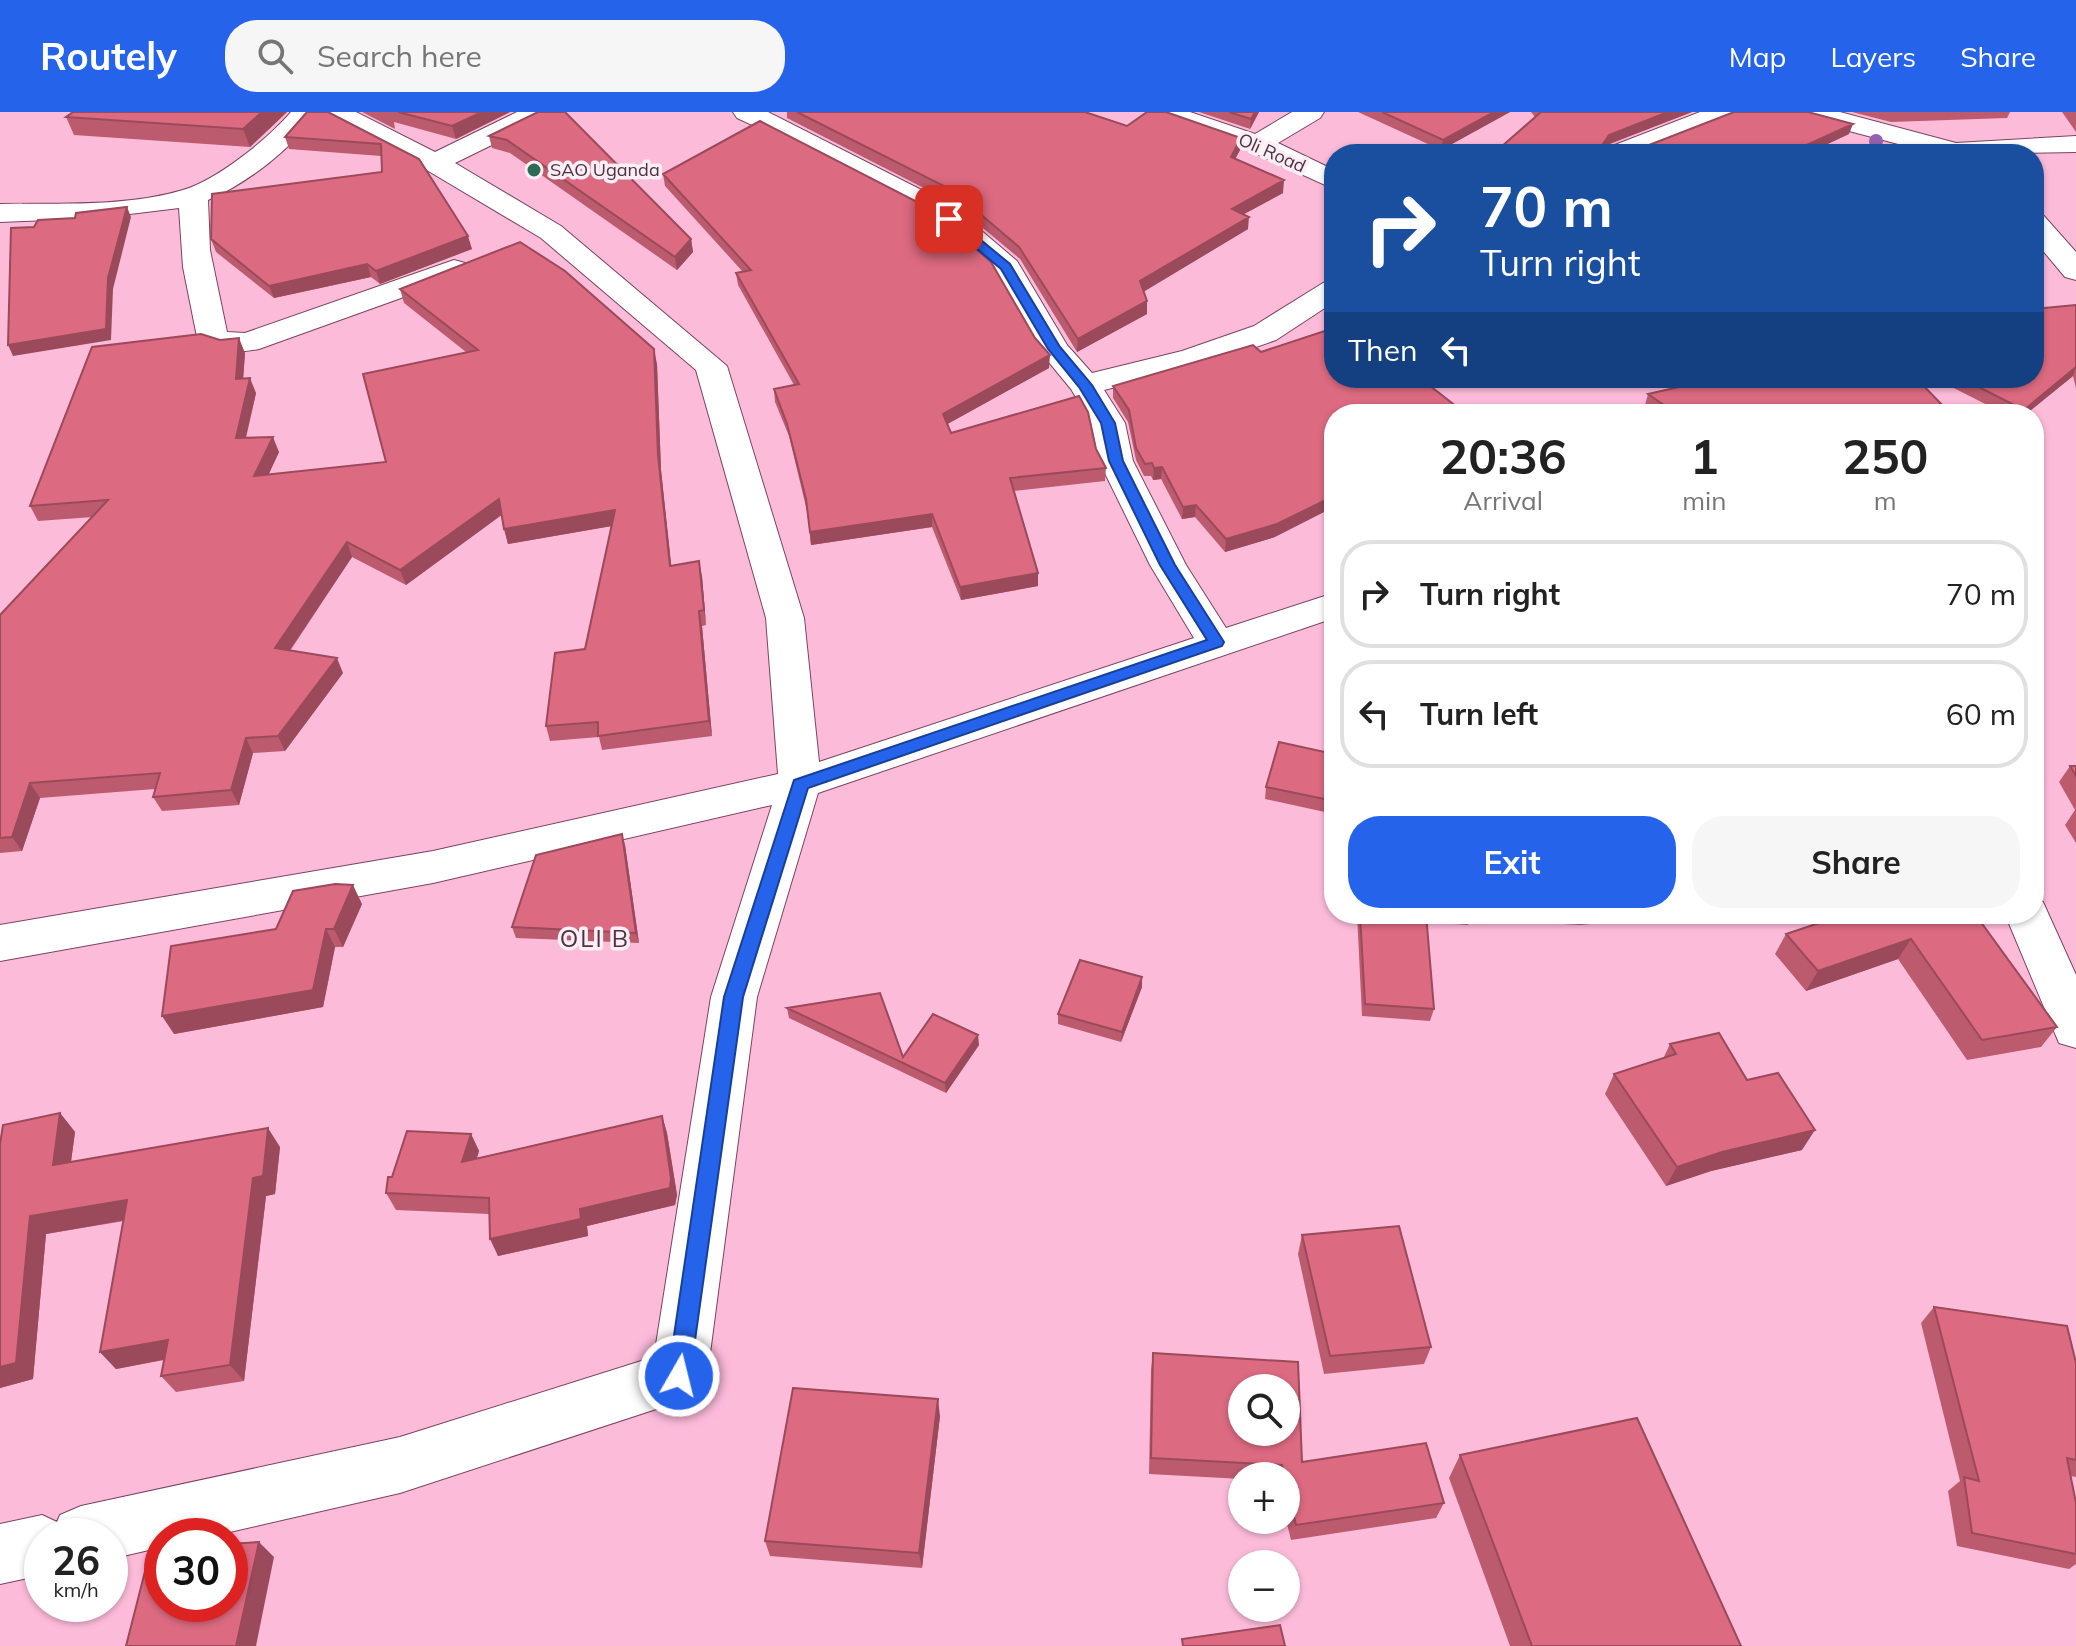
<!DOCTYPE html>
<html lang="en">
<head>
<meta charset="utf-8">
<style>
  body { margin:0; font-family:Mulish,sans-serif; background:#f6f6f6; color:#222; height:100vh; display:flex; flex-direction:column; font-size:30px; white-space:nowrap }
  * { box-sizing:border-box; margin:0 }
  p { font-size:26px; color:#767676 }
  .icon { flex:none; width:44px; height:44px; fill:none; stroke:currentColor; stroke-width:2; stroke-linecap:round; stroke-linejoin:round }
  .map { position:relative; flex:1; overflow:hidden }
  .details { position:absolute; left:1324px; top:292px; width:720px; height:520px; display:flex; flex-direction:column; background:#fff; border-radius:32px; box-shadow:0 2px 6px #0004 }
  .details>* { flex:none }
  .top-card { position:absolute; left:1324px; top:32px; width:720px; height:244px; border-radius:32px; box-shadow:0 2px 6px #0004; background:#1a4fa0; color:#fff; overflow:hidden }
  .tools { position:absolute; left:1228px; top:1262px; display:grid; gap:16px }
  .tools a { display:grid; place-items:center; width:72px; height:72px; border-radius:50%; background:#fff; box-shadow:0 2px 6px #0004; font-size:40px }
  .speed { position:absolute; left:24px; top:1406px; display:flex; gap:16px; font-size:40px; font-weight:700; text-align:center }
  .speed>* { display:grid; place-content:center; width:104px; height:104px; border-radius:50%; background:#fff; box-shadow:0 2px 6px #0004; line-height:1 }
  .speed small { font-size:20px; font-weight:400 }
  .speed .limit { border:12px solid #d22; background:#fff; color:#111 }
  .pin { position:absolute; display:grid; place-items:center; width:68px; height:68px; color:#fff; margin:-34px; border-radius:16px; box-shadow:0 4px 12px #0006 }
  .me { position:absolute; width:88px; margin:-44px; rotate:8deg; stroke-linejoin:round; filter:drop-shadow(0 0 6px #0008) }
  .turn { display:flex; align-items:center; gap:28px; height:168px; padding:0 24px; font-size:36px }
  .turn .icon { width:104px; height:104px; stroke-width:2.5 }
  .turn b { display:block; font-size:56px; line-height:68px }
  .then { display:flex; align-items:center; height:76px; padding:0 24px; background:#0003; gap:16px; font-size:30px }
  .eta { display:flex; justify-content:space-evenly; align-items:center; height:136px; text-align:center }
  .eta b { font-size:48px; font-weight:700; line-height:56px }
  .button { display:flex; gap:16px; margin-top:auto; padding:16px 24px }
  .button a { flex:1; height:92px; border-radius:32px; background:#2563eb; color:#fff; font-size:32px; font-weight:700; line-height:92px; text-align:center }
  .button a+a { background:#f6f6f6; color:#222 }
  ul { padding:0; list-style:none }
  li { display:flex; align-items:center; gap:24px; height:108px; margin:0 16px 12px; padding:0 8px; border:4px solid #e0e0e0; border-radius:32px }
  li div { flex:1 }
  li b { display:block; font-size:30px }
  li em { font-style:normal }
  header { display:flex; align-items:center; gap:48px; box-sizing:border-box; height:112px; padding:0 40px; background:#2563eb; color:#fff }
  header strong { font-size:38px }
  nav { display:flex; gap:44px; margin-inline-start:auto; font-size:28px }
  .search { width:560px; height:72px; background:#f6f6f6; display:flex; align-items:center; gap:20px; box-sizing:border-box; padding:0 28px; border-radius:32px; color:#767676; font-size:30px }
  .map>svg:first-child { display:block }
</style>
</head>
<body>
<header>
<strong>Routely</strong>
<div class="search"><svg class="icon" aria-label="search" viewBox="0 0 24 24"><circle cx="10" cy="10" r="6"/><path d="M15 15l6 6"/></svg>Search here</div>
<nav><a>Map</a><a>Layers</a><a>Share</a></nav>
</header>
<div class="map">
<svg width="2076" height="1534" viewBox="0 0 2076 1534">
  <rect width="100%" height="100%" fill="#fdbbda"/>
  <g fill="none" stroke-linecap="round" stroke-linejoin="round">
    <g stroke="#7b435f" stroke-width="2">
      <path id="minor" d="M291 0H318C293 36 248 71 208 88L210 138 227 220 245 221 454 148 465 151 469 157 465 163 259 237C240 241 210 243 197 225L183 155 179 96 97 106 0 110V92C59 91 126 95 183 78 217 68 268 27 291 0Z
        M323 0H356L435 40 517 0H551L547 6 455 51 561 114 727 254 804 506 819 650 1194 526 1150 453 1099 349 1091 311 1071 277 1038 237 994 160 931 105 908 91 881 81 785 28 737 6 733 0H768L951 93 1017 149 1067 233 1092 261 1182 239 1254 214 1323 171 1334 168V190L1276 228 1204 253 1104 278 1125 311 1133 349 1186 453 1226 516 1334 481V506L818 681 757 885 707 1264 699 1283 400 1381 212 1424H162V1435L110 1447V1424H42V1463L0 1472V1412L42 1403 57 1410 60 1403 81 1394 400 1325 654 1245 711 885 772 693 433 771 0 849V813L433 739 778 662 766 506 696 258 541 126 425 57 327 6Z
        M1151 0H1190L1255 22 1292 0H1324L1320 6 1278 31 1334 58V77L1248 38 1155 6Z
        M1700 0H1737L1733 6 1641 42H1603L1607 36Z
        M1796 0H1840L1956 31 2076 24V40L1936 42 1800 6Z
        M2034 101 2044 104 2076 140V168L2065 165 2034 128Z
        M2034 787 2043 790 2076 863V936L2059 931 2005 802H2034Z"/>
    </g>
    <use href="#minor" fill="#fff" fill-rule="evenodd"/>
  </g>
  <circle fill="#9562b0" cx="1876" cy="29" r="7"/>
  <path fill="#bd5b6e" d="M73 0H287L250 35 74 23 66 5Z
    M307 0 419 47 472 137 380 172 371 165 274 186 216 140 211 127 382 60 381 44 289 37 285 25Z
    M362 0H510L456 27 394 10 395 17Z
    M538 0 691 127 693 140 677 158 510 41 492 36 489 24Z
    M787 0H1085L1127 14 1240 38 1235 47 1283 81 1244 102 1248 117 1144 179 1147 189V202L1077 240 1020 147 953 91 787 6Z
    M1199 0H1259L1250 17Z
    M1358 0H1510L1441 38Z
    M1531 0H1692L1605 34 1644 35 1849 22 1806 42H1493L1535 5Z
    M1852 0H2010L2007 6 1891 10Z
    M2062 0H2076V20Z
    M663 62 1049 256 947 312 951 321 1096 337 1106 356 1105 369 1013 379 1038 474 961 488 932 415 811 433 807 399 789 324 775 290 774 277 794 273 738 173 736 161 743 160 665 74Z
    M400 177 657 252 661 358 671 454 702 464 706 513 702 514 712 624 602 638 599 625 550 629 546 614 585 537 611 414 508 432 501 403 406 473 352 445 290 539 343 561 285 639 253 641 239 693 162 699 153 685 155 677 40 686 22 739 0 741V503L93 405 38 409 30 394 245 241 243 267 256 281 246 326 279 340 268 363 386 350 466 240 404 191Z
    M2076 193V276L2073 264 2026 302H2005L1934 266H2034Z
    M1709 266H1916L1950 301 1658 302 1645 293 1648 282 1710 268Z
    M1113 274 1275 425 1225 440 1195 405 1182 407 1161 367 1153 368 1151 364H1144L1136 348 1128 310 1113 286Z
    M2034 449 2040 459 2034 469Z
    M1334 642V702L1265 687 1266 675Z
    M2070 654H2076V731L2065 713 2075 698 2059 670Z
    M625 733 639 831 516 826 512 815Z
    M362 792 343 835H335L323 895 174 922 276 817Z
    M1357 802H1635L1632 808 1580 813 1470 806 1468 813 1426 810 1434 897 1430 909 1362 904Z
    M1975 802 2057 915 2041 935 1967 948 1898 847 1806 879 1775 842 1786 822Z
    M1142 875 1121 930 1058 912V902Z
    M787 896 903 945 979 933 946 981 789 906Z
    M1670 932 1747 968 1802 1038 1711 1059 1666 1074 1605 982 1614 962 1663 947Z
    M60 1001 75 1020 71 1050 280 1035 275 1082 266 1084 244 1269 176 1280 161 1264 164 1248 116 1257 100 1240 124 1109 46 1122 33 1267 0 1276Z
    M662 1004 667 1021 677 1083 675 1093 587 1114 588 1124 498 1144 489 1102 396 1098 386 1081 392 1065 471 1022 479 1039 477 1046Z
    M1302 1123 1431 1235 1424 1252 1324 1262 1298 1142Z
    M1934 1195 2076 1251V1365L2071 1364 2076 1391V1452L2069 1457 1957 1434 1948 1379 1960 1369 1921 1211Z
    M1153 1241 1302 1350 1444 1391 1436 1406 1291 1428 1286 1408V1364H1242V1367L1149 1362 1151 1258Z
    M940 1304 922 1456 770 1444 765 1429Z
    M1460 1343 1741 1534H1510L1449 1366Z"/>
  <path fill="#9a4a5a" d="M262 0H287L250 35 243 17Z
    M482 0H510L456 27 452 14Z
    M1255 0H1259L1250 17 1251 7Z
    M1494 0H1510L1441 38 1443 28Z
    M1668 0H1692L1606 33 1600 42 1603 32 1609 23Z
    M1853 12 1849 22 1806 42H1787Z
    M1241 26 1240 38 1230 57 1231 45Z
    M1284 68 1283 81 1231 109 1232 97Z
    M127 95 131 105 113 177 111 228 13 244 8 233 108 166Z
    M1249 105 1248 117 1140 182V169Z
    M468 124 472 137 380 172 376 159Z
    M691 127 693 140 677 158 675 145Z
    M367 152 371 165 274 186 269 174Z
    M1147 189V202L1077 240 1078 227Z
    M239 226 245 241 242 282 236 267Z
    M654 237 657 252 661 358 673 469 670 454 658 343Z
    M1050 243 1049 256 944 314 943 302Z
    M2076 255 2073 264 2026 302H2021L2024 298Z
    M250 266 256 281 242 341 236 326Z
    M273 325 279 340 261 379 254 364Z
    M1162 355 1161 367 1153 368 1154 356Z
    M1334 384V395L1275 425 1225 440 1226 427Z
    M499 387 503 402 406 473 400 458Z
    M1196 393 1195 405 1182 407 1183 395Z
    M615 398 618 413 508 432 504 417Z
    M932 402V415L811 433 810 420Z
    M347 430 352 445 281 551 275 536Z
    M699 449 702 464 706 513 704 498Z
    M1038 461V474L961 488 960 475Z
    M699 499 702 514 712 624 709 609Z
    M337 546 343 561 285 639 278 624Z
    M246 626 253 641 239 693 231 678Z
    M30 671 40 686 22 739 12 725Z
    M622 722 625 733 639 831 636 821Z
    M353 773 362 792 343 835 334 817Z
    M326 817 335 835 323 895 174 922 162 904Z
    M1911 827 1898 847 1806 879 1818 859Z
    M1142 865V875L1121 930 1122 920Z
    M978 923 979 933 946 981 945 971Z
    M60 1001 75 1020 68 1071 53 1053Z
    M662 1004 667 1021 677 1083 675 1093 587 1114 588 1124 498 1144 490 1127Z
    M268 1016 280 1035 275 1082 266 1084 244 1269 230 1253 253 1066Z
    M1815 1018 1802 1038 1711 1059 1666 1074 1677 1055 1722 1040Z
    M471 1022 479 1039 470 1067 462 1050Z
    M127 1088 142 1105 46 1122 33 1267 0 1276V1255L30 1104Z
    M168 1228 182 1244 116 1257 100 1240Z
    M938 1287 940 1304 922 1456 919 1441Z
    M259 1430 274 1445 256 1534H236Z"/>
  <path fill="#dc6a80" stroke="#9a4a5a" stroke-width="2" fill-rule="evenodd" d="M73 0H262L243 17 66 5Z
    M307 0H328L419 47 468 124 376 159 367 152 269 174 211 127 212 82 382 60 381 32 285 25Z
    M398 0H482L452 14Z
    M538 0H565L691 127 675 145 507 28 489 24Z
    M797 0H1085L1127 14 1147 0H1166L1241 26 1231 45 1284 68 1232 97 1249 105 1140 169 1147 189 1078 227 1019 135 952 78Z
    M1229 0H1255L1251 7Z
    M1382 0H1494L1443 28Z
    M1541 0H1668L1609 23 1603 32 1606 35H1644L1734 0H1808L1853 12 1787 42H1735L1727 37 1718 42H1493Z
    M760 9 929 96 991 150 1035 226 1050 243 943 302 951 321 1079 284 1088 300 1096 337 1106 356 1010 366 1038 461 960 475 932 402 810 420 806 387 787 312 774 277 799 272 736 161 751 158 663 62Z
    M127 95 108 166 106 217 8 233 11 116 34 115 38 108 75 106 76 101Z
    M520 130 565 159 654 237 658 343 670 454 699 449 704 498 699 499 709 609 598 624V610L546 614 555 541 585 537 615 398 504 417 499 387 400 458 347 430 275 536 337 546 278 624 246 626 231 678 153 685 160 661 30 671 12 725 0 726V503L108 388 30 394 92 235 201 222 220 228 239 226 236 267 250 266 236 326 273 325 254 364 386 350 363 262 478 238 400 177Z
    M2076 193V255L2024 298 1961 266H2034V197Z
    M1334 216V266H1420L1466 302H1334V384L1277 412 1226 427 1196 393 1183 395 1162 355 1154 356 1152 351 1145 352 1136 336 1129 298 1113 274 1253 233 1261 240Z
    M1719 266H1916L1950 301 1677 302 1648 282Z
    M2034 449 2040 459H2034Z
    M1279 630 1334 642V689L1266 675Z
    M2070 654H2076V664Z
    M622 722 636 821 512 815 536 743Z
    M335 772 353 773 334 817H326L313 878 162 904 171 834 276 817 293 779Z
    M1360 802H1426L1434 897 1365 892Z
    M1846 802H1975L2057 915 1982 928 1911 827 1818 859 1786 822Z
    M1080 848 1142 865 1122 920 1058 902Z
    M880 881 903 945 933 902 978 923 945 971 787 896Z
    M1719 921 1747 968 1778 961 1815 1018 1722 1040 1677 1055 1614 962 1676 942 1670 932Z
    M60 1001 53 1053 268 1016 263 1064 253 1066 230 1253 161 1264 168 1228 100 1240 127 1088 30 1104 16 1251 0 1255V1032L3 1013Z
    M662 1004 671 1066 670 1076 580 1097 581 1107 490 1127 489 1086 386 1081 388 1065H392L407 1019 471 1022 462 1050Z
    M1399 1114 1431 1235 1330 1244 1302 1123Z
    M1934 1195 2067 1214 2076 1251V1348L2067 1346 2076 1391V1442L1972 1421 1964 1365 1979 1369Z
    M1153 1241 1298 1250 1302 1350 1426 1331 1444 1391 1296 1413 1286 1372V1364H1284L1282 1353 1151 1346ZM1242 1276H1286V1320H1242Z
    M793 1276 938 1287 919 1441 765 1429Z
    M1637 1306 1741 1534H1532L1460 1343Z
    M259 1430 236 1534H126L150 1440 162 1439V1492H230V1432Z
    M1280 1513 1285 1534H1183L1182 1527Z"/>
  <path fill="#2563eb" stroke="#184099" stroke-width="2" d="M945 105H953L1010 152 1060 235 1092 273 1115 311 1123 349 1175 453 1224 530 1222 534 808 676 743 885 690 1264 687 1271 679 1275 671 1271 668 1264 724 885 794 668 1207 528 1160 453 1109 349 1101 311 1079 275 1048 237 1001 157 945 110Z"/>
  <circle fill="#2d6b57" stroke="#fceef4" stroke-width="3" cx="534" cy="58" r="8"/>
  <g text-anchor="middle" stroke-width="7" stroke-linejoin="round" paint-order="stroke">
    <g font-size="18" fill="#4d323f" stroke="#fceef4">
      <text transform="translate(1272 41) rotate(24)" y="6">Oli Road</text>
    </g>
    <g font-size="18" fill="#4d323f" stroke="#fceef4" text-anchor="start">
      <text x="550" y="64">SAO Uganda</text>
    </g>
    <g font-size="24" letter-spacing="2" fill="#4d323f" stroke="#fceef4">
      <text x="595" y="835">OLI B</text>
    </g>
  </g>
</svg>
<div class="tools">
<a><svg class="icon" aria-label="search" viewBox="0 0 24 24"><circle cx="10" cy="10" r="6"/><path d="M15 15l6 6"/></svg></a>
<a>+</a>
<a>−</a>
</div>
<div class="speed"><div>26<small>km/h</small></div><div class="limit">30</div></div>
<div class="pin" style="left:949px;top:107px;background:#d93025"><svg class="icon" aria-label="arrive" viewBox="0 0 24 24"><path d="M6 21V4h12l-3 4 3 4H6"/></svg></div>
<svg class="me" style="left:679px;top:1264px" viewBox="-20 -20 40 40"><circle r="17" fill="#2563eb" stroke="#fff" stroke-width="3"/><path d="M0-11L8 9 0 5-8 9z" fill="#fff"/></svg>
<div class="top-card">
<div class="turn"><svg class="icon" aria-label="right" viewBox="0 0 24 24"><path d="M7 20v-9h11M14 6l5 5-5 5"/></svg><div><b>70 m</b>Turn right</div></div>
<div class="then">Then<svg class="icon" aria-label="left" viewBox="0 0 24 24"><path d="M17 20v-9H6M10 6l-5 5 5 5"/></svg></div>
</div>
<section class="details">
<div class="eta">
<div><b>20:36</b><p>Arrival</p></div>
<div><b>1</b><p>min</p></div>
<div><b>250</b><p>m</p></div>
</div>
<ul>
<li><svg class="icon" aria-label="right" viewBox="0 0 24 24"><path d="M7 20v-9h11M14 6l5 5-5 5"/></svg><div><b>Turn right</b></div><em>70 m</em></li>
<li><svg class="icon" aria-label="left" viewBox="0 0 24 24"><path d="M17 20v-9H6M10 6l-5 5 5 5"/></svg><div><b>Turn left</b></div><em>60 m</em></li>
</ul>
<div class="button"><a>Exit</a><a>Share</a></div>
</section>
</div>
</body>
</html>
